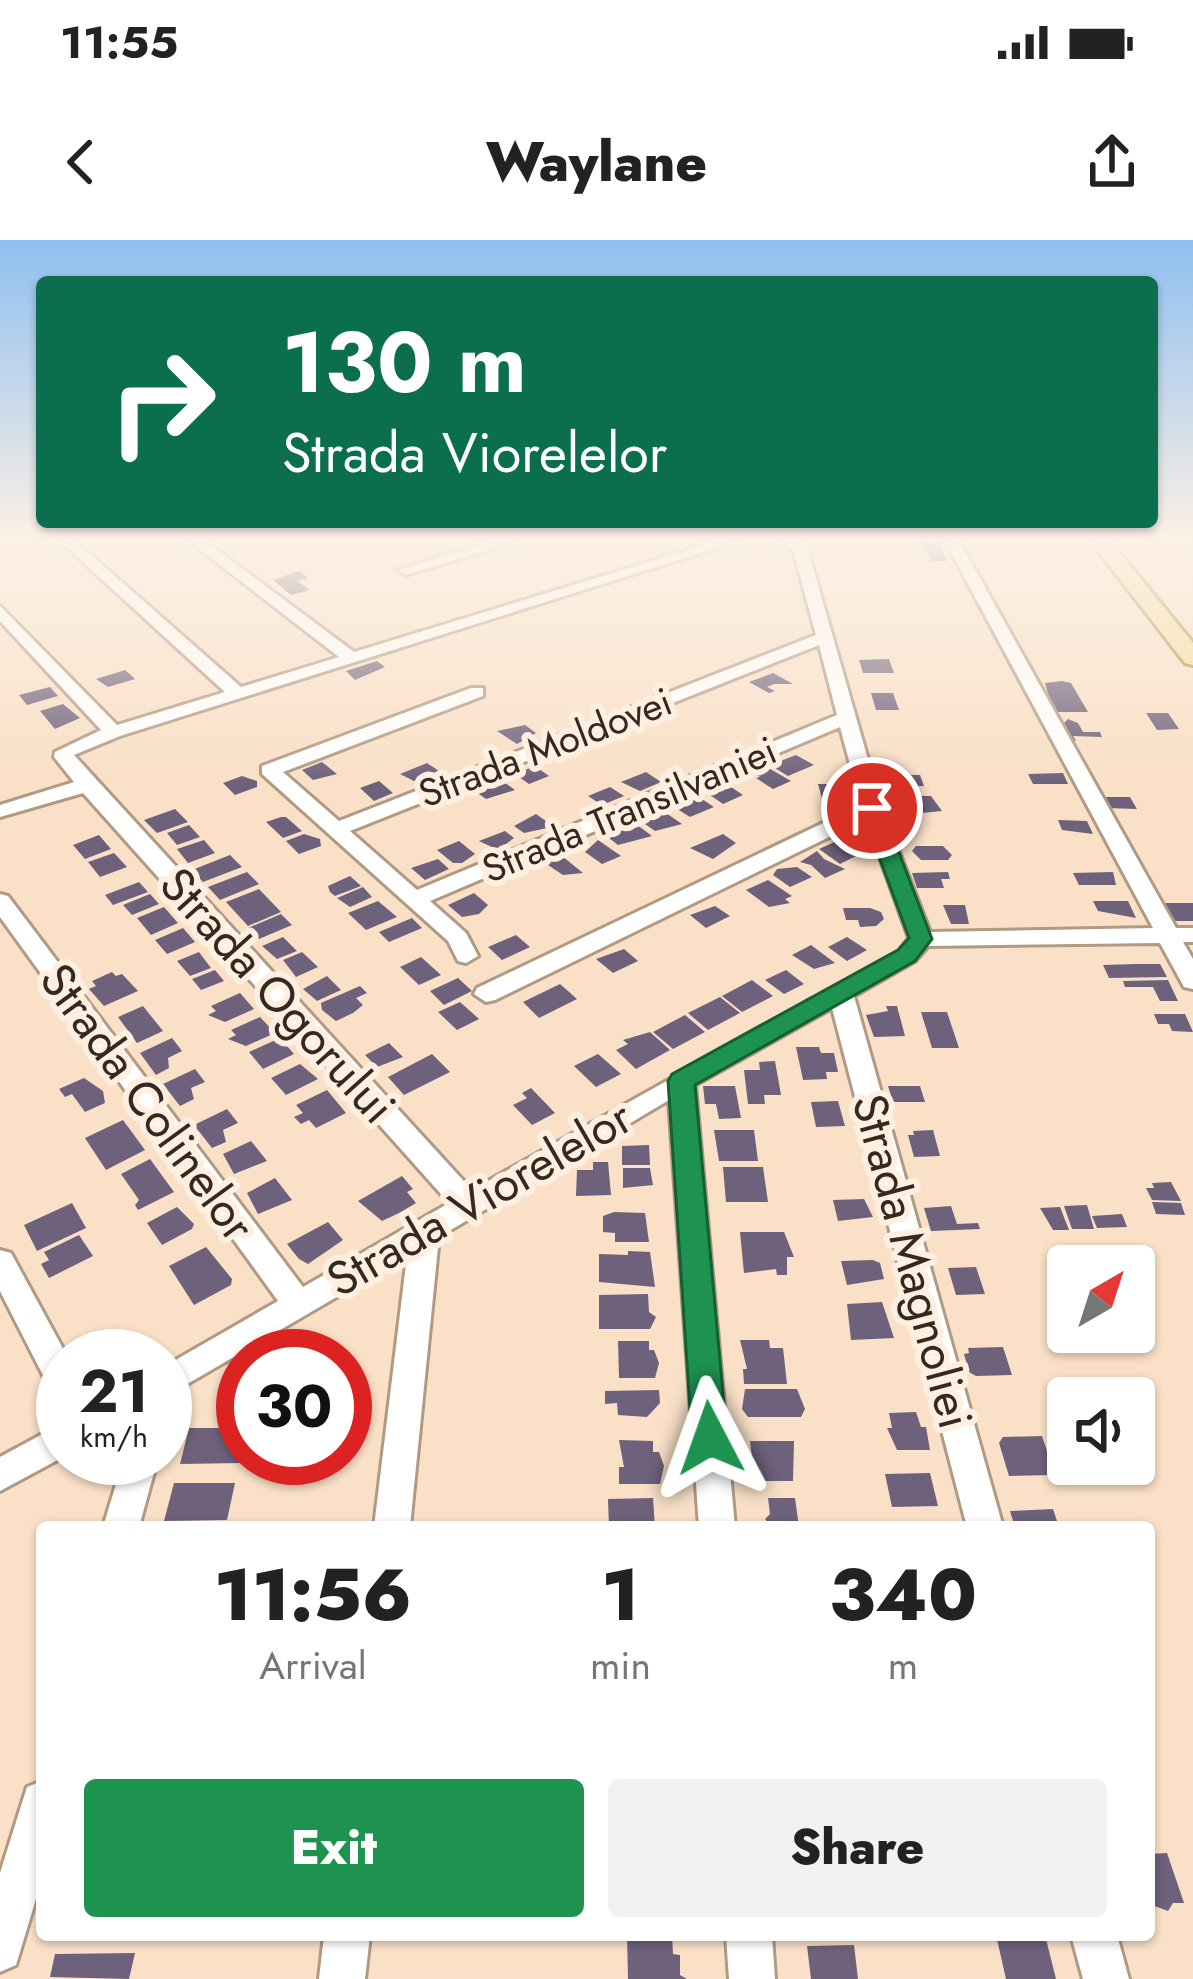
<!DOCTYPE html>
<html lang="en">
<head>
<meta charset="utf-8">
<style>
  body { margin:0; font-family:Jost,sans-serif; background:#f2f2f2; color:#222; height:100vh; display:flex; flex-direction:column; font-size:45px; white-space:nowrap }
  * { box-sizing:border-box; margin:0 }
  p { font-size:39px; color:#767676 }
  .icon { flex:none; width:66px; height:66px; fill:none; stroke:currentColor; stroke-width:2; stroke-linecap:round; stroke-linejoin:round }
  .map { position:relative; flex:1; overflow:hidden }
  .sheet { position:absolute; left:36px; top:1281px; width:1119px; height:420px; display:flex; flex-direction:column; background:#fff; border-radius:12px; box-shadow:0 3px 9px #0004 }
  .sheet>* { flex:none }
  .banner { position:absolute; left:36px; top:36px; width:1122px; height:252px; border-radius:12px; box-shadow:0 3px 9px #0004; background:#0b6e4f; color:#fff; overflow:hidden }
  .needle { width:78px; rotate:39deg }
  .controls { position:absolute; left:1047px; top:1005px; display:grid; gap:24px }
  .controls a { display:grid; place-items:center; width:108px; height:108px; border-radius:12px; background:#fff; box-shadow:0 3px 9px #0004; font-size:60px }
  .speed { position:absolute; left:36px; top:1089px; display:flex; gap:24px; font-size:60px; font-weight:700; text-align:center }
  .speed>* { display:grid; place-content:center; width:156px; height:156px; border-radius:50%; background:#fff; box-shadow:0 3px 9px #0004; line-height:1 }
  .speed small { font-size:30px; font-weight:400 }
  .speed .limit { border:18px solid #d22; background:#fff; color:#111 }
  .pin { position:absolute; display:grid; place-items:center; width:102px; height:102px; color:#fff; margin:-51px; border:6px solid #fff; border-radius:50%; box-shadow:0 3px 12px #0007 }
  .me { position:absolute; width:132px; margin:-66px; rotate:356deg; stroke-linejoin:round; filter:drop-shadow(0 0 9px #0008) }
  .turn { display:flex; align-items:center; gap:42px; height:252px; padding:0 48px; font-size:54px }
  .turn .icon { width:156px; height:156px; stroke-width:2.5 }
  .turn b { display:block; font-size:84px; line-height:102px }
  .eta { display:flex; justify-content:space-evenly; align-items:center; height:204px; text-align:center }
  .eta b { font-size:72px; font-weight:800; line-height:84px }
  .button { display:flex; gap:24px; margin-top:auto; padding:24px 48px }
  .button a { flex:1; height:138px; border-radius:12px; background:#1d934f; color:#fff; font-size:48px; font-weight:800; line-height:138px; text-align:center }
  .button a+a { background:#f2f2f2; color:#222 }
  .status { display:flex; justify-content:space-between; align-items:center; height:84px; padding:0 60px; background:#fff; direction:ltr }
  .status svg { height:33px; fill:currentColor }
  header { display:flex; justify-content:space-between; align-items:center; height:156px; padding:0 48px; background:#fff; font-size:54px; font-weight:800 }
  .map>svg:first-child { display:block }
</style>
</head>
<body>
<div class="status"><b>11:55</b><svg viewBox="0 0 49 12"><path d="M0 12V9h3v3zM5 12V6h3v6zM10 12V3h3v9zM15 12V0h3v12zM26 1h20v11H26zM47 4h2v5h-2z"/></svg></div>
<header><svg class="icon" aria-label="back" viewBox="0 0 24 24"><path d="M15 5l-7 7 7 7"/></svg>Waylane<svg class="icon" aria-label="share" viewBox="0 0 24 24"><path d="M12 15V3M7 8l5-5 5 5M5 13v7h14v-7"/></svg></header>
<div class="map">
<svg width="1193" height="1739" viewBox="0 0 1193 1739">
  <rect width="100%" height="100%" fill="#f9e0c7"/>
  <path fill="#6e617b" d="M921 301H939L947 321H931Z
    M299 331 308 338 297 341 310 350 291 355 273 340Z
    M889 419 894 433H863L859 420Z
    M377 421 385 427 355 440 346 431Z
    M125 430 135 439 108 447 96 439Z
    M773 433 793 444H774L767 447 775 451 769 453 749 442Z
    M1062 441 1071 443 1088 472H1053L1045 443Z
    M50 447 58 456 27 465 19 455Z
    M871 453H893L899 470H876Z
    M63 464 80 478 55 489 40 471Z
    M1146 473H1168L1179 489 1157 490Z
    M1068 479 1078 483 1083 492H1100L1102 497 1073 496 1076 501H1068L1061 486Z
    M525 485 536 493 517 504 497 491Z
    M796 515 814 525 788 536 770 525Z
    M322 522 337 534 313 540 302 530Z
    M427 523 439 531 414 541 400 534Z
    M535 526 549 536 529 544 515 534Z
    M767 527 791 541 773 549 756 538 760 537 753 533Z
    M646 532 661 542 640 551 621 542Z
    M1063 533 1068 544H1033L1028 534Z
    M890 535H920L924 546 894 547Z
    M242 536 257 541V547L235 555 223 543Z
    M501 540 515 550 486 559 475 551Z
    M379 541 393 553 374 561 360 548Z
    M818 544H843L848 562H823Z
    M728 545 743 555 723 564 710 555 718 546Z
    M610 547 624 556 602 565 588 556Z
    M906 556H931L942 571 911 574Z
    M699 557 714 567 690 577 674 567Z
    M1099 557H1130L1137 569 1105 568Z
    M175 569 188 582 157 593 144 580Z
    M666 573 682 584 655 591 645 584 648 578Z
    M536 574 550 584 547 588 524 593 514 586Z
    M281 577H286L302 591 283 598 266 582Z
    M1058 580 1087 581 1093 594 1062 590Z
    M636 584 652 596 618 605 605 595Z
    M189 585 200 597 177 605 167 593Z
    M505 591 514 598 498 610 479 601Z
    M304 594 320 599 321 606 299 614 286 601Z
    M723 594 736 603 713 619 690 608Z
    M99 595 111 609 85 619 73 605Z
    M204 600 215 613 188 623 177 609Z
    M598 600 621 616 602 624 585 612Z
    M459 601 475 614 462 623H453L437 610Z
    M837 601 856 610 852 611 858 615 840 624 819 609Z
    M916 606H943L952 615 948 620H921L912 611Z
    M817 611 824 619 845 629 825 638 811 625 800 622Z
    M114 613 127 627 100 637 88 622Z
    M230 615 242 627 203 642 192 630Z
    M562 616 583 633 563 635 545 623Z
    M438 619 449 629 425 640 411 628Z
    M797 627 812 637 790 647 773 635 777 629Z
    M247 632 259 644 220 660 208 647Z
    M948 632 950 639H941L944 648H917L912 633Z
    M1113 632 1116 645H1079L1073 633Z
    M350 636 361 646 335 656 330 652 328 646Z
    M768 640 792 656 785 659 790 663 769 667 746 650Z
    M139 642 148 652 113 665 105 655Z
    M363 647 372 657 350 667 337 658Z
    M259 649 281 672 248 686 226 662Z
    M474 653 488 665 479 674 462 677 448 665Z
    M150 654 159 664 132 675 123 665Z
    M378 661 397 677 366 690 348 673Z
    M1093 661H1128L1136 678 1098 671Z
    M1165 663H1193V681H1175Z
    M943 665H965L969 684H951Z
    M715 666 730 676 706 688 690 675Z
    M164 667 178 683 151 695 137 678Z
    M843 668H870L881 672 884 679 876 686 860 687 858 680H846Z
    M281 674 292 685 259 699 248 688Z
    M412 678 422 688 389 702 379 692Z
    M183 688 195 702 167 714 155 700Z
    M516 695 530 707 502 720 488 707Z
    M283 697 297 711 277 719 262 706Z
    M847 697 867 710 847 721 828 707Z
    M811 705 835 723 814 729 792 715Z
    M624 709 638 721 613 733 596 719Z
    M199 712 211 728 190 736 177 721Z
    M302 712 318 727 296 737 283 720Z
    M421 717 441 735 419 745 400 727Z
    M1136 724H1160L1167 737 1109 738 1103 725Z
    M215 730 224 741 201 750 192 739Z
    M786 730 804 744 784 754 765 740Z
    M112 732 116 736 122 734 138 751 104 766 89 749 96 746 92 741Z
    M327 736 341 750 317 761 303 749Z
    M458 738 472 751 444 765 430 751Z
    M752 740 773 756 742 772 722 756Z
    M1168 740 1178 761H1160L1153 747H1125L1123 741Z
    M560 744 577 759 539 778 523 762Z
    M360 746 367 753 356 758 363 765 353 773 336 781 322 770 321 763Z
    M240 753 254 769 225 782 208 775 216 771 211 766Z
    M720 757 740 773 708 790 688 773Z
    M460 762 479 779 457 790 438 772Z
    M143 766 163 791 137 803 118 777Z
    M886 766H897L905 796 874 797 866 775 888 771Z
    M921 772H947L959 808H932Z
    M1154 774H1185L1193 792 1172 791 1169 784H1158Z
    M685 775 705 792 673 809 653 792Z
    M260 777 275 793 246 806 228 799 236 795 231 790Z
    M650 792 670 810 636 829 616 810 628 804 623 800Z
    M172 798 182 811 168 818 169 828 156 835 140 813Z
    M280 798 294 814 263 829 249 812Z
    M389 803 403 817 377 827 365 815Z
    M796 807H819L821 813H834L838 832H826L827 839 803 840Z
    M432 814 450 832 404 855 388 837Z
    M598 814 621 834 596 847 574 826Z
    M775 821 781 855H764L765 864H748L744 830H760L759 822Z
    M300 824 318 839 286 855 271 838Z
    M195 829 205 842 191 848 194 859 180 866 163 844Z
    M84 838 103 851 105 863 85 872 72 854 65 857 59 849Z
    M703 846H735L741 878 719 879 716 864H705Z
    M888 846H920L925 862H893Z
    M531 848 555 873 532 885 513 865 527 858 522 853Z
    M327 850 346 873 316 888 309 880 301 884 294 877 303 873 296 865Z
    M838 861 845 886 816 887 811 862Z
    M227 869 238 883 223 890 226 902 212 908 194 885Z
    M123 880 145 910 106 930 85 898Z
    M714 890H754L758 921H719Z
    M933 890 940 916 914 917 908 895H914L913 891Z
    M251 901 267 921 234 934 223 914Z
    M649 905 650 925H622V906Z
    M150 919 174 952 138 970 135 965 139 960 121 934Z
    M593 922H608L611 955 576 956 577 930H593Z
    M723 927H763L768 962H726Z
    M623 928H650L653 945 623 948Z
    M402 936 413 949 407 952 416 963 399 973 382 981 358 961Z
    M275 938 292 960 258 974 247 953Z
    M1171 942 1181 961 1152 960 1146 948H1154L1152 943Z
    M864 959 873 977 838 981 833 960Z
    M1152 962 1181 963 1185 975 1156 974Z
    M72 963 86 988 37 1011 24 985Z
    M1087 965 1094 989H1072L1064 966Z
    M951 966 957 984 978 983 980 989 931 991 924 968Z
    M177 967 194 984 192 989 162 1005 147 983Z
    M1060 967 1069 990H1053L1040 968Z
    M614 972 645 973 649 1002H615V993L603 992V976Z
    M1122 974 1127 987 1097 988 1092 976Z
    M328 982 343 1000 308 1024 299 1019 287 1004Z
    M740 992H784L794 1017H787V1035H777L776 1029 744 1033Z
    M79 995 93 1016 49 1038 41 1024 49 1020 44 1012Z
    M206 1007 232 1039 231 1045 194 1065 169 1026Z
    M628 1011 650 1012 655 1047 599 1042V1014L628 1015Z
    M873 1020 880 1023 884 1039 847 1045 841 1021Z
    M976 1027 985 1054 956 1055 948 1028Z
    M648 1054 649 1072 656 1077 650 1089H599V1055Z
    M882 1062 894 1098 851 1100 847 1064Z
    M740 1100H769L770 1108H783L787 1144H744L743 1129H747Z
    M618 1101H649V1110H654L659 1123 655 1138H619Z
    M282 1106 320 1108 318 1116H280Z
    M1003 1107 1012 1135 976 1136 969 1132 964 1114 969 1113 968 1108Z
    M745 1149H797L805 1169 801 1177H748L742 1169Z
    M659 1150 660 1163 647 1177 618 1175 617 1163 605 1164V1151Z
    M916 1172 921 1187H926L930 1210H897L887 1188H892L889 1173Z
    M189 1188H243L241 1223 180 1224Z
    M1042 1196 1055 1235 1009 1236 999 1203 1003 1197Z
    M619 1200 653 1201V1212H659L664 1226 660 1244H619V1227H624Z
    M750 1201H794L793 1241H755Z
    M930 1233 938 1266 892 1267 885 1234Z
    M174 1243H235L227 1280 164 1281Z
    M653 1258 655 1287H609L608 1259Z
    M768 1258H795L799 1287H771L765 1279 770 1274Z
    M1053 1269 1059 1287H1015L1010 1271Z
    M1167 1613 1184 1663H1173L1168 1671 1149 1664V1614Z
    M627 1695H672L673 1714 680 1715V1735L687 1739H628Z
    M996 1695H1045L1056 1739H1006Z
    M854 1705 858 1739H811L807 1706Z
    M135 1713 129 1739 50 1737 55 1714Z"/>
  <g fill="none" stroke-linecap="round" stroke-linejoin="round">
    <g stroke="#b19a83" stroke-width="6">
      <path id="minor" d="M60 301H75L241 447 339 417 189 301H205L354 412 717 301H739L120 496 74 515 472 950 899 711 909 698 866 579 495 760 486 762 474 754 477 748 861 565 840 487 430 661 466 693 478 716 466 723 458 721 448 701 262 534V526L471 448H483V456L283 532 339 581 816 395 793 310 778 301H798L807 307 882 568 930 692 1153 688 945 301H959L1176 688H1193V702H1183L1193 719V749L1184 747 1160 703 928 706 915 721 854 756 1003 1287H967L832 768 695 845 735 1287H699L669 860 439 997 410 1287H374L407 1016 165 1157V1126L278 1061 0 677V654L8 656 303 1047 449 963 83 553 0 577V565L74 542 54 517 55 512 101 490 0 381V366L117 485 225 452ZM819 405 837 475 417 650 350 591Z
        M494 301H517L406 335 398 330Z
        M0 1010 11 1013 67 1116H63V1155L51 1151 0 1051Z
        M63 1183V1217L0 1251V1217Z
        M124 1218H158L139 1287H103Z
        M42 1541V1639L16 1725 0 1732V1633L27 1547Z
        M324 1695H370L365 1739H319Z
        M726 1695H772L775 1739H729Z
        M1071 1695H1117L1129 1739H1083Z"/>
    </g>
    <g stroke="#ab9045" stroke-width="6">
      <path id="major" d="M1090 301H1110L1193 403V425L1185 423Z"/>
    </g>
    <use href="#minor" fill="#fff" fill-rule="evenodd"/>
    <use href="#major" fill="#f4de9b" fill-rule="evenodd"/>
  </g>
  <linearGradient id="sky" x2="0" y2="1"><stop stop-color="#8ebff0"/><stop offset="0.55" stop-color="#fcf1e6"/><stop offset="1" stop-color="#fcf1e6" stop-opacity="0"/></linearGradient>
  <rect width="1193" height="544" fill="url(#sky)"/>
  <path fill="#1d934f" stroke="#136033" stroke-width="3" d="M872 562 882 568 932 699 915 721 695 845 727 1198 722 1209 710 1214 697 1209 692 1198 668 841 672 834 898 710 909 698 861 568Z"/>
  <g text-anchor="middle" stroke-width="12" stroke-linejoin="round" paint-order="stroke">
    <g font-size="39" fill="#332920" stroke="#ffefe0">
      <text transform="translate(545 507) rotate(-21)" y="14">Strada Moldovei</text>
      <text transform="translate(629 569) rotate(-23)" y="14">Strada Transilvaniei</text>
    </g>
    <g font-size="48" fill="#332920" stroke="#ffefe0">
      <text transform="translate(278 755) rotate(48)" y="17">Strada Ogorului</text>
      <text transform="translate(148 862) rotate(54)" y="17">Strada Colinelor</text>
      <text transform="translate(479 958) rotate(-30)" y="17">Strada Viorelelor</text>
      <text transform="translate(913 1021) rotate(75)" y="17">Strada Magnoliei</text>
    </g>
  </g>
</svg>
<div class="controls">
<a><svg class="needle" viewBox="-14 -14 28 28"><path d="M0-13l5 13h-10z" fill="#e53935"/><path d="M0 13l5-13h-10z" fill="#767676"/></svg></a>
<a><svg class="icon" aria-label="sound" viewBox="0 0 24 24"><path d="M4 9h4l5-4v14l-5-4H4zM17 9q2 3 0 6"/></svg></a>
</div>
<div class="speed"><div>21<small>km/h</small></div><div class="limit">30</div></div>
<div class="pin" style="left:872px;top:568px;background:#d93025"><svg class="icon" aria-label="arrive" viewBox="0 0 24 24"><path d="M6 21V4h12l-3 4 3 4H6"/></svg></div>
<svg class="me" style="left:710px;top:1198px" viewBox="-20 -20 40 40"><path d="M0-17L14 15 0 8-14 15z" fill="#1d934f" stroke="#fff" stroke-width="4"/></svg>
<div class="banner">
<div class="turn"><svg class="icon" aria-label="right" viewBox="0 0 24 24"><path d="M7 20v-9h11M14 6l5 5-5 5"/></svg><div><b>130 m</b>Strada Viorelelor</div></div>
</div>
<section class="sheet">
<div class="eta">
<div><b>11:56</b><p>Arrival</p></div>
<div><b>1</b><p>min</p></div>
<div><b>340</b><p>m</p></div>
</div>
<div class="button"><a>Exit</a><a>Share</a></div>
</section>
</div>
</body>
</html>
